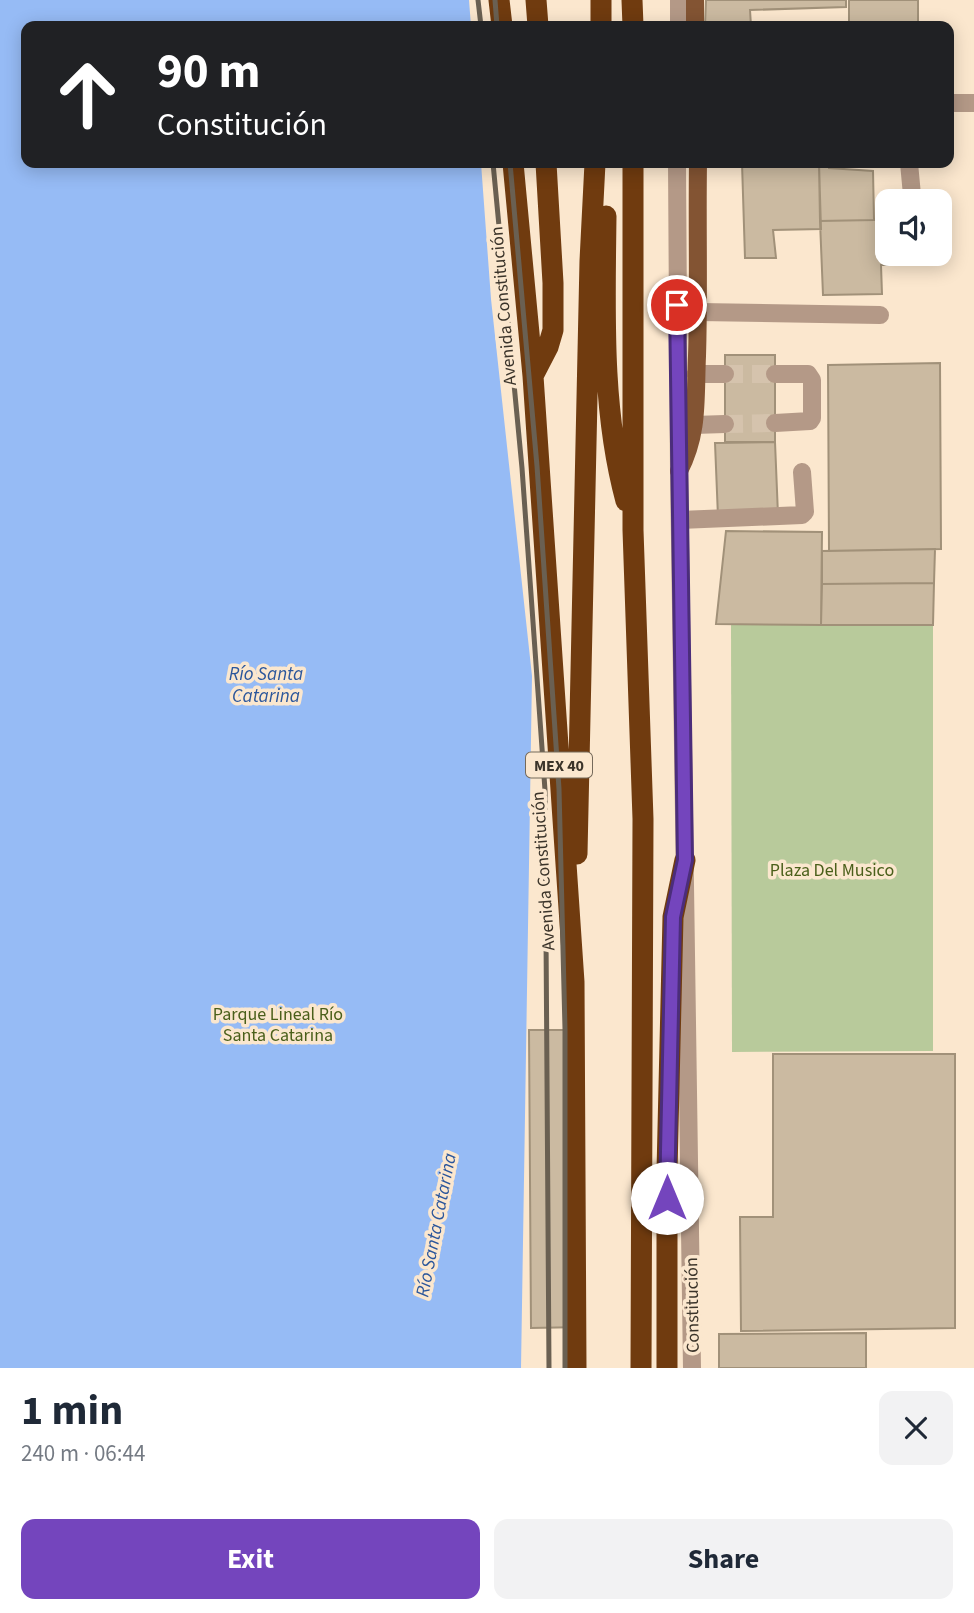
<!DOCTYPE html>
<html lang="en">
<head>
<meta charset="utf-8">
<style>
  body { margin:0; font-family:"Source Sans 3",sans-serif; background:#f2f2f3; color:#1f2937; height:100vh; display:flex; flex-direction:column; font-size:26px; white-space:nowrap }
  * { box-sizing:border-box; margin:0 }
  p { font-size:23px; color:#747a83 }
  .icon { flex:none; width:38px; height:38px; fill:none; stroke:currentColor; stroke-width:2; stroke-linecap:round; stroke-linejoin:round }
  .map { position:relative; height:1368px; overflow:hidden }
  .drawer { display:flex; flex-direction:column; background:#fff; flex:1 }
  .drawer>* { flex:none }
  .top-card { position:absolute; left:21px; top:21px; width:933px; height:147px; border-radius:14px; box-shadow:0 4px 18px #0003; background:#202124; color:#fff; overflow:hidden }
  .buttons { position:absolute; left:875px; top:189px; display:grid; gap:14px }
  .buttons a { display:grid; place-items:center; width:77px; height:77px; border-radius:14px; background:#fff; box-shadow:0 4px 18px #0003; font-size:35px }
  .pin { position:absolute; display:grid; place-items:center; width:60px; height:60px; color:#fff; margin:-30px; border:4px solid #fff; border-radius:50%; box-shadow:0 2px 7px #0007 }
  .me { position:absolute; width:77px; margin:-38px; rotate:0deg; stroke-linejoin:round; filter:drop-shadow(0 0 5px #0008) }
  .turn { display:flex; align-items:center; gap:24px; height:147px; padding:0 21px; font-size:32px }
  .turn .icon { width:91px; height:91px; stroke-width:2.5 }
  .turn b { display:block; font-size:49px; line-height:60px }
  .round { display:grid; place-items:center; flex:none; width:74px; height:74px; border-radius:14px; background:#f2f2f3 }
  .headline { display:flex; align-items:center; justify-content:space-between; height:119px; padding:0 21px }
  h1 { font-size:42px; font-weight:700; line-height:52px }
  .button { display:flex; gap:14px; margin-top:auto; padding:14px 21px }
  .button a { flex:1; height:80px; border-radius:14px; background:#7445bd; color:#fff; font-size:28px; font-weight:700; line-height:80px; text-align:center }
  .button a+a { background:#f2f2f3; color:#1f2937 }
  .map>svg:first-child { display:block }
</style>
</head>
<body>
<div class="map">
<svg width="974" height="1368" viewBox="0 0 974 1368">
  <rect width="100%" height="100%" fill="#fbe7ce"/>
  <path fill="#b8ca9b" d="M731 625H933V1051L732 1052Z"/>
  <path fill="#96bbf5" d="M0 0H469L471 26H26V163H481L491 299 532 676 521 1368H0Z"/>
  <path fill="#cbbaa1" stroke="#a19179" stroke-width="2" d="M706 0H846V7L750 10 751 26H705Z
    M849 0H918V26H849Z
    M742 163H819L821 229 773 230 776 258H745Z
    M819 163H829V168L873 171 874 220 820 221Z
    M884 217 885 246H887V254H896V265H881L882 294 823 295 820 221 874 220Z
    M725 355H775V442H725Z
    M940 363 941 549 829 551 828 365Z
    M775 442 778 515 718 517 715 443Z
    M726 531 822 532 821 625 716 624Z
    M935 549 934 583 822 584V551Z
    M934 583 933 625H821L822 584Z
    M529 1030H583L584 1327 531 1328Z
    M773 1054H955V1328L741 1331 740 1217H773Z
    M866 1333V1368H719V1334Z"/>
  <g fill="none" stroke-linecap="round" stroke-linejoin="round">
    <path stroke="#d5c3ad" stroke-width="18" stroke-dasharray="18 9" stroke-linecap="butt" d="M725 374H775
      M725 424 775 423"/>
    <path stroke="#b49987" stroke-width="18" d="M679 26V0
      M948 103H974
      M677 163 679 471 692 1368
      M909 163 912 195
      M699 312 880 315
      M696 374H725
      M775 374H808L812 380V418L810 421 775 423
      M694 425 725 424
      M680 520 802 515 805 512 802 472"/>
    <path stroke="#835433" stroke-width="18" d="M695 0V26
      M679 471C699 433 695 398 697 356 699 292 697 227 698 163"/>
    <path stroke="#703b0f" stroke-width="21" d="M499 0 502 26
      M536 0 538 26
      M601 0V26
      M632 0 633 26
      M513 163 533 376 574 982 576 1368
      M633 163V530L643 819 641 1368
      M606 216C605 310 601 409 626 501
      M533 376 548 347 553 330V283L546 163
      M577 854 590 261 595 163
      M667 1368V1171L673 917 685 860"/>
    <path stroke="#6a6052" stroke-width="5" d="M478 0 481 26
      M495 0 497 26
      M493 163 522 468 545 790 549 1368
      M510 163 537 466 559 789 565 1029V1368"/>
  </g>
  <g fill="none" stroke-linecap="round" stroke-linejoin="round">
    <g stroke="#4b2d7b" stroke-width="18">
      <path id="route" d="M667 1198 673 917 685 860 677 305"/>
    </g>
    <use href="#route" stroke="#7445bd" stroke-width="12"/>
  </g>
  <g text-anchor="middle" stroke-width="7" stroke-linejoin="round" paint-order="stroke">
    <rect fill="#fbe7ce" stroke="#756a5b" stroke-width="2" x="526" y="752.5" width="66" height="25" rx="5"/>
    <g font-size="16" font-weight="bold" fill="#3b342a">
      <text x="559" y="771">MEX 40</text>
    </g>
    <g font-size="18" fill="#3b342a" stroke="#fbe7ce">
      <text transform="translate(503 306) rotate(-95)" y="6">Avenida Constitución</text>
      <text transform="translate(543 871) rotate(-94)" y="6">Avenida Constitución</text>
      <text transform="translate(692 1305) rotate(-91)" y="6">Constitución</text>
    </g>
    <g font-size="18" fill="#4a5f1a" stroke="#fbe7ce">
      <text x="832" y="876">Plaza Del Musico</text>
      <text x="278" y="1020">Parque Lineal Río<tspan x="278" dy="21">Santa Catarina</tspan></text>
    </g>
    <g font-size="19" font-style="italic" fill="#2b569b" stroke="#fbe7ce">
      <text x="266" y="680">Río Santa<tspan x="266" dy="22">Catarina</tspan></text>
      <text transform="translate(435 1225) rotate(-79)" y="7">Río Santa Catarina</text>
    </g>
  </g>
</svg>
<div class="buttons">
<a><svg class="icon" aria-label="sound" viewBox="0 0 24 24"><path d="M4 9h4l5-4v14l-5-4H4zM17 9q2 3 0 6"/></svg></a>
</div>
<div class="pin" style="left:677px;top:305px;background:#d93025"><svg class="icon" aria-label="arrive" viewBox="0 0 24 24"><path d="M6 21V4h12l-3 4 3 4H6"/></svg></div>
<svg class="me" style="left:667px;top:1198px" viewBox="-20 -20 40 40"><circle r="19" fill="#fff"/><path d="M0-13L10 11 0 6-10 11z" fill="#7445bd"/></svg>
<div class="top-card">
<div class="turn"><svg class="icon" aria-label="ahead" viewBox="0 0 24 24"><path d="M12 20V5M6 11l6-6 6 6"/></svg><div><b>90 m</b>Constitución</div></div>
</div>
</div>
<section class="drawer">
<div class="headline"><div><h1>1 min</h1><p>240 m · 06:44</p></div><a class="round"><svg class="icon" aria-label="close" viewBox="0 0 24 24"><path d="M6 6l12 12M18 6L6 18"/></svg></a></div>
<div class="button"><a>Exit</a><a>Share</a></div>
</section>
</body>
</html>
